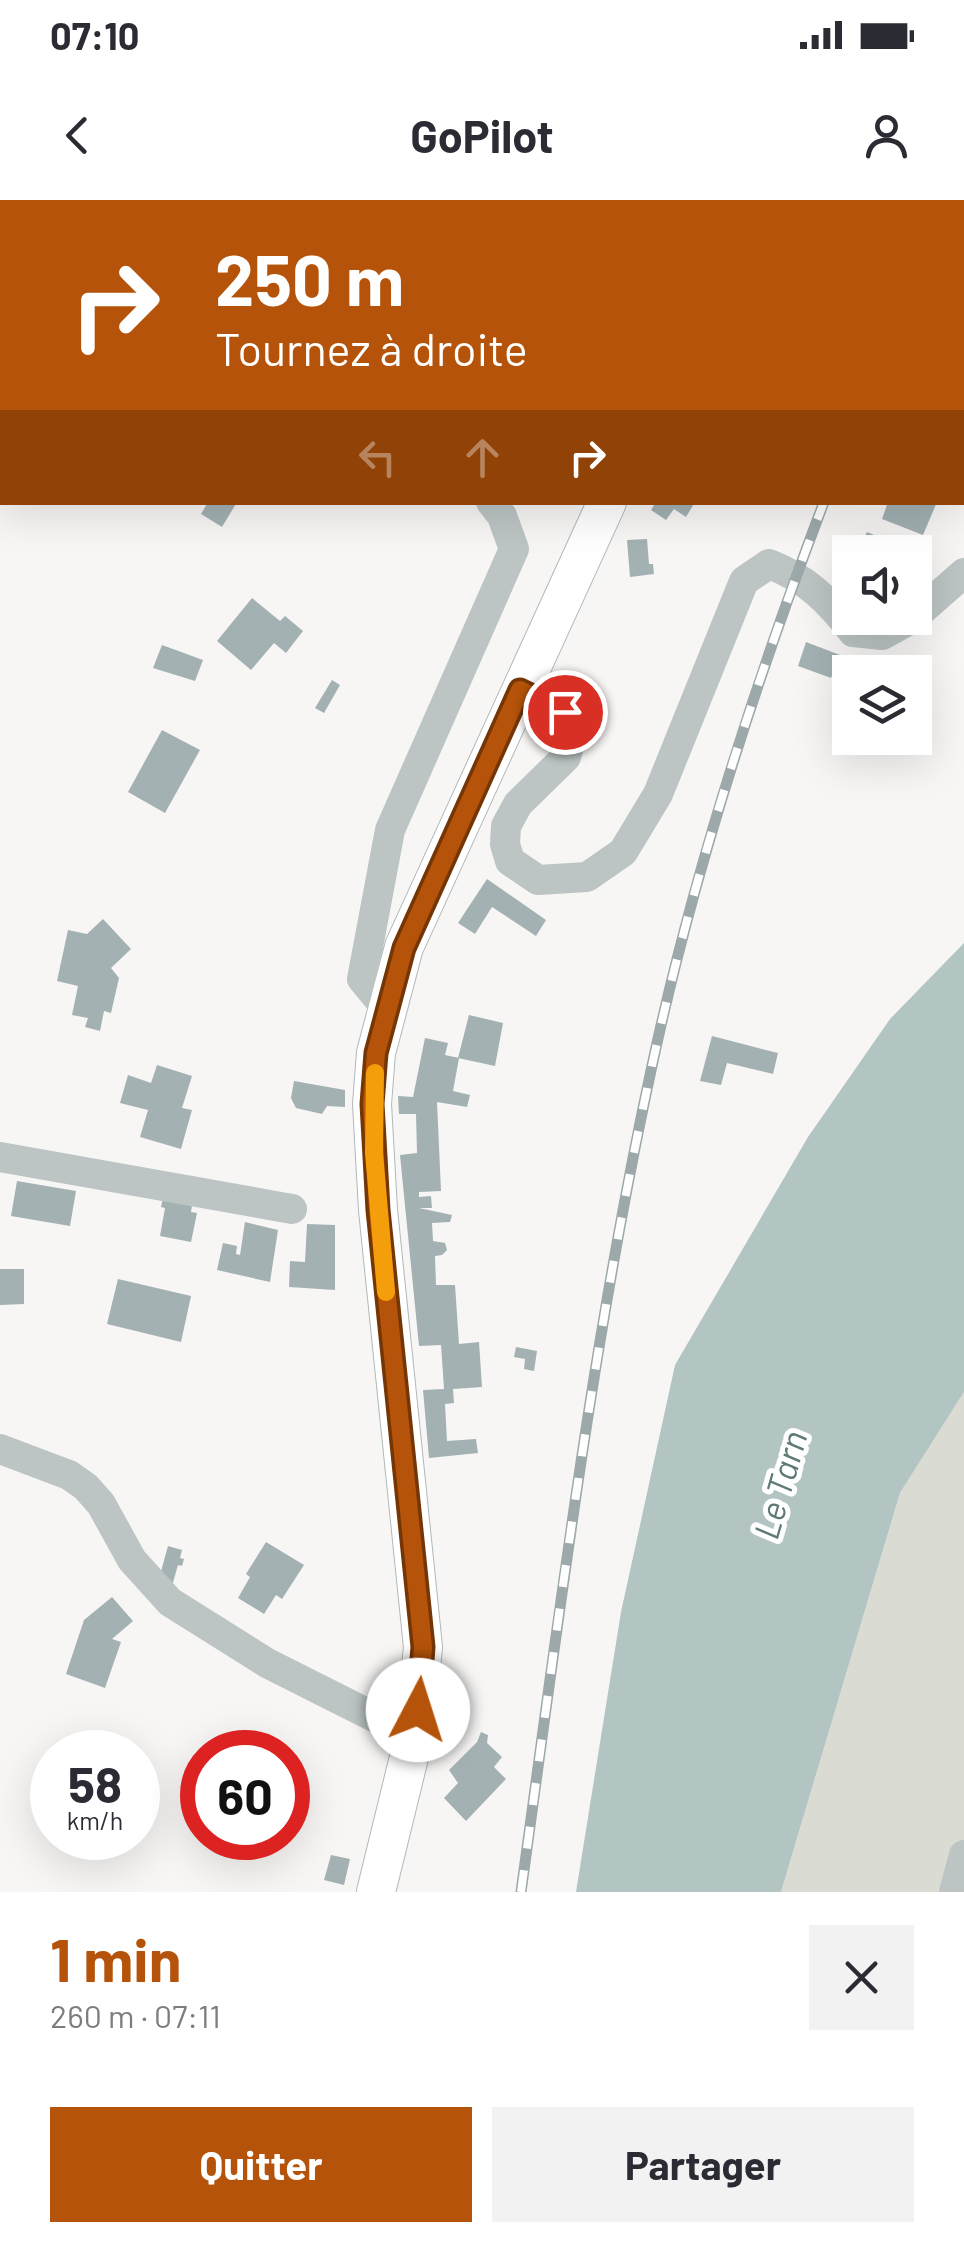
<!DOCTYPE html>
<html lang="fr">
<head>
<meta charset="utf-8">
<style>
  body { margin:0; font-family:Barlow,sans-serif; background:#f2f2f3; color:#2b2b33; height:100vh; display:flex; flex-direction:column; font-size:38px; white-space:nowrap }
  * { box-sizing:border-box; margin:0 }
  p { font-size:32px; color:#7c7c81 }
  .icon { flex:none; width:55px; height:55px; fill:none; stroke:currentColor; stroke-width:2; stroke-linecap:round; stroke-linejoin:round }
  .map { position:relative; height:1692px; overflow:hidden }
  .sheet { display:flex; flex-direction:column; background:#fff; flex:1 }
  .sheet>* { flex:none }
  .hud { position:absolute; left:0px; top:0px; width:965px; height:305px; box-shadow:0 10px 40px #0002; background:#b45309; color:#fff; overflow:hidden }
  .tools { position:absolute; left:832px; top:335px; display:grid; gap:20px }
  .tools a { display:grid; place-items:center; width:100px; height:100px; border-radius:0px; background:#fff; box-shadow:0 10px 40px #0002; font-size:50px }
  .speed { position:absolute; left:30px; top:1530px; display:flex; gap:20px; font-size:50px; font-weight:700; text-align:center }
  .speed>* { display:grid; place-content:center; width:130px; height:130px; border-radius:50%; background:#fff; box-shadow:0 10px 40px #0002; line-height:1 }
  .speed small { font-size:25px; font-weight:400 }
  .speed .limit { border:15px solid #d22; background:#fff; color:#111 }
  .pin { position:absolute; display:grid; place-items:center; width:85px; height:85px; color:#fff; margin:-42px; border:5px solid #fff; border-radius:50%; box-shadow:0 2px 10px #0007 }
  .me { position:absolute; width:110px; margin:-55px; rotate:5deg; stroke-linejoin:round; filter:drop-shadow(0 0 8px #0008) }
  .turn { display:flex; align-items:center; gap:35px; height:210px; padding:0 50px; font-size:45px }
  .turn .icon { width:130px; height:130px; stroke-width:2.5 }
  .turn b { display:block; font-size:70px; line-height:85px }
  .lanes { display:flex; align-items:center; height:95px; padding:0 50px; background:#0003; justify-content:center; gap:50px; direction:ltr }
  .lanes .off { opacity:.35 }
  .round { display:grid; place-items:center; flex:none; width:105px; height:105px; border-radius:0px; background:#f2f2f3 }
  .summary { display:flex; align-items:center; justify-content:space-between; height:170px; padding:0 50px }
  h1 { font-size:60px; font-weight:700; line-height:75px; color:#b45309 }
  .button { display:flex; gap:20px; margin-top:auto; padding:20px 50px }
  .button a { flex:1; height:115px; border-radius:0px; background:#b45309; color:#fff; font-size:40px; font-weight:700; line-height:115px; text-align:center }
  .button a+a { background:#f2f2f3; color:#2b2b33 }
  .status { display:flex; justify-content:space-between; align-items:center; height:70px; padding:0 50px; background:#fff; direction:ltr }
  .status svg { height:28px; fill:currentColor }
  header { display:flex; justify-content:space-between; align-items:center; height:130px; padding:0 50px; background:#fff; font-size:45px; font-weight:700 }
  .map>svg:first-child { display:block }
</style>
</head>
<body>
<div class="status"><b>07:10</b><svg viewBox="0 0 49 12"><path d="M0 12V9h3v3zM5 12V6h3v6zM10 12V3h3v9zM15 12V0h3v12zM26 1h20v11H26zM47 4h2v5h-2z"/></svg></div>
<header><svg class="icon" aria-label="back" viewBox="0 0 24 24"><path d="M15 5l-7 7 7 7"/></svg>GoPilot<svg class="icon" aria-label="person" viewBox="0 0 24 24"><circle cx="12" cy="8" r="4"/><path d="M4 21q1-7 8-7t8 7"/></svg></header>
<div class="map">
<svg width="964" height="1692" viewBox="0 0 964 1692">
  <rect width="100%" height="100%" fill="#f7f6f5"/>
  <path fill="#dadcd4" d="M964 1192V1692H781L900 1293Z"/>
  <path fill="#b3c5c3" d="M964 743V1192L900 1293 781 1692H576L621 1412 675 1165 808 937 890 819Z"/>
  <path fill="#a3b1b2" d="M208 302H237L222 327 201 314Z
    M656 302H695L686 317 674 309 666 320 651 310Z
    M888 302H937L923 335 882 319Z
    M867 332 886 340 881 352H857Z
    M647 339 649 364H653L654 374 630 377 627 340Z
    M252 398 280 421 285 416 303 431 286 453 274 443 251 470 217 441Z
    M806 442 840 455 831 478 798 466Z
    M162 445 203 460 195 481 153 468Z
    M332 480 340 485 324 513 315 508Z
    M162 530 200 550 165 613 128 592Z
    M487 679 546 720 536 736 492 707 475 734 458 723Z
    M103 719 131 749 111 768 119 778 111 813 104 811 100 831 85 827 88 818 72 815 78 786 57 781 68 730 87 734Z
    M469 815 503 823 495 866 458 858Z
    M712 836 778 853 773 874 727 863 721 885 700 881Z
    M425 838 448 843 445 855 459 858 453 891 470 895 467 907 437 902 441 991 419 992V997L431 996 432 1008H419L452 1015 450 1022 432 1023 433 1041 445 1043 447 1050 442 1055 435 1056 436 1085H455L459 1144 479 1142 482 1187 453 1189 454 1203 445 1204 447 1241 476 1239 478 1253 429 1258 423 1190 444 1189 441 1145 419 1146 400 955 417 953 416 914H399L398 896 413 897Z
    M157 865 192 876 182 908 192 910 181 949 140 937 148 910 120 903 128 875 151 883Z
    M294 881 345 890V907L327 906 322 914 296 908 291 898Z
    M17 981 76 991 70 1026 11 1016Z
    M164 993 193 999 191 1012 197 1013 191 1042 160 1036 165 1008 161 1007Z
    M245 1022 278 1030 270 1082 217 1070 223 1043 237 1046 236 1054 240 1055Z
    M307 1024 335 1025V1090L289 1087 290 1061 305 1062Z
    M0 1069H24V1104L0 1105Z
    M118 1079 191 1096 181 1142 107 1124Z
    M516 1147 537 1151 534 1171 524 1169 525 1159 514 1157Z
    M266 1342 304 1365 282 1399 276 1395 264 1414 238 1398 250 1377 246 1374Z
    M168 1346 182 1350 180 1358 184 1359 182 1366 178 1365 172 1386 160 1375Z
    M112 1397 133 1421 112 1439 121 1442 105 1488 66 1474 84 1420Z
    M481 1532 488 1535 487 1543 502 1557 494 1567 506 1579 466 1621 444 1598 458 1583 449 1570 477 1542Z
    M331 1655 350 1659 344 1685 324 1680Z"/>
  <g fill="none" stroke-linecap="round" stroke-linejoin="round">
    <g stroke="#b0b8b9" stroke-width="40">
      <path id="major" d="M751 2 753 0
        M782 2 784 0
        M376 1692 414 1537 423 1447 378 1010 372 904 376 853 404 747 607 302"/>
    </g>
    <path stroke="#bcc4c4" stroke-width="30" d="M915 416 964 373
      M520 489 565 512 571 539 566 557 518 604 506 626 505 644 510 661 538 680 587 677 623 652 658 594 744 381 769 364C806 378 829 401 853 432L882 435 913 418
      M386 808 362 779 390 630 514 349 502 316 491 302
      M0 957 292 1009
      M0 1249 69 1275 86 1287 101 1304 132 1360 170 1402 267 1463 414 1537
      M954 1692 964 1655"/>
    <use href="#major" stroke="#fff" stroke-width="38"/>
    <g stroke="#9ca8a9" stroke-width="11">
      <path id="rail" d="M960 2 961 0
        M521 1692C560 1409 595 1122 657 843 698 659 757 478 824 302"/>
    </g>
    <use href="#rail" stroke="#fff" stroke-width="8" stroke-dasharray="22" stroke-linecap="butt"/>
  </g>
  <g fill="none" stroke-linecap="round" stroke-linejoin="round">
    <g stroke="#753606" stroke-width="25">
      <path id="route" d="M418 1510 423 1447 378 1010 372 904 376 853 404 748 520 490 565 512"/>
    </g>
    <use href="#route" stroke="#b45309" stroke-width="18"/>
    <path stroke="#f59e0b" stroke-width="18" d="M375 873 374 953 386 1092"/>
  </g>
  <g text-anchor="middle" stroke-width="10" stroke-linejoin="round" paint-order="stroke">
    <g font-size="35" font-style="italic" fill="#5e7976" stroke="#fff">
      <text transform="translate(781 1285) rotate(-74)" y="12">Le Tarn</text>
    </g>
  </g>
</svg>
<div class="tools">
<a><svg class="icon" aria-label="sound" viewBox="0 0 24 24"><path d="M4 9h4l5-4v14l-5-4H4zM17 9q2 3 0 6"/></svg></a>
<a><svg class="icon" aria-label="layers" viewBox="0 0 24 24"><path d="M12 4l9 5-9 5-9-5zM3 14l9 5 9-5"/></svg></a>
</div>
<div class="speed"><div>58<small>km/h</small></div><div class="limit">60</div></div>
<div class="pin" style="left:565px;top:512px;background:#d93025"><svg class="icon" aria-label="arrive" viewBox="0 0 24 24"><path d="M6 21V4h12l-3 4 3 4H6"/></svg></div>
<svg class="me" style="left:418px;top:1510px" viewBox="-20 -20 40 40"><circle r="19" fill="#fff"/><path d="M0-13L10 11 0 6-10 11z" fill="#b45309"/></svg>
<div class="hud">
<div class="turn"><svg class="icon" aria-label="right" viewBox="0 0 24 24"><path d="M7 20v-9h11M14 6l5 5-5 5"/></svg><div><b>250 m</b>Tournez à droite</div></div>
<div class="lanes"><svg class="icon off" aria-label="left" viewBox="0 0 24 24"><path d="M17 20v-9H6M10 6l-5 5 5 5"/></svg><svg class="icon off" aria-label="ahead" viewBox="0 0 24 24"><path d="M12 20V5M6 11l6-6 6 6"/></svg><svg class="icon" aria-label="right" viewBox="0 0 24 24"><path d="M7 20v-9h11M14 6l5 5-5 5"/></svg></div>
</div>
</div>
<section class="sheet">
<div class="summary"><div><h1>1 min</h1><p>260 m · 07:11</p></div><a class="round"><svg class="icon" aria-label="close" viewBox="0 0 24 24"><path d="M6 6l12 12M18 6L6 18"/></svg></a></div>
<div class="button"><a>Quitter</a><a>Partager</a></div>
</section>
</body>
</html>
